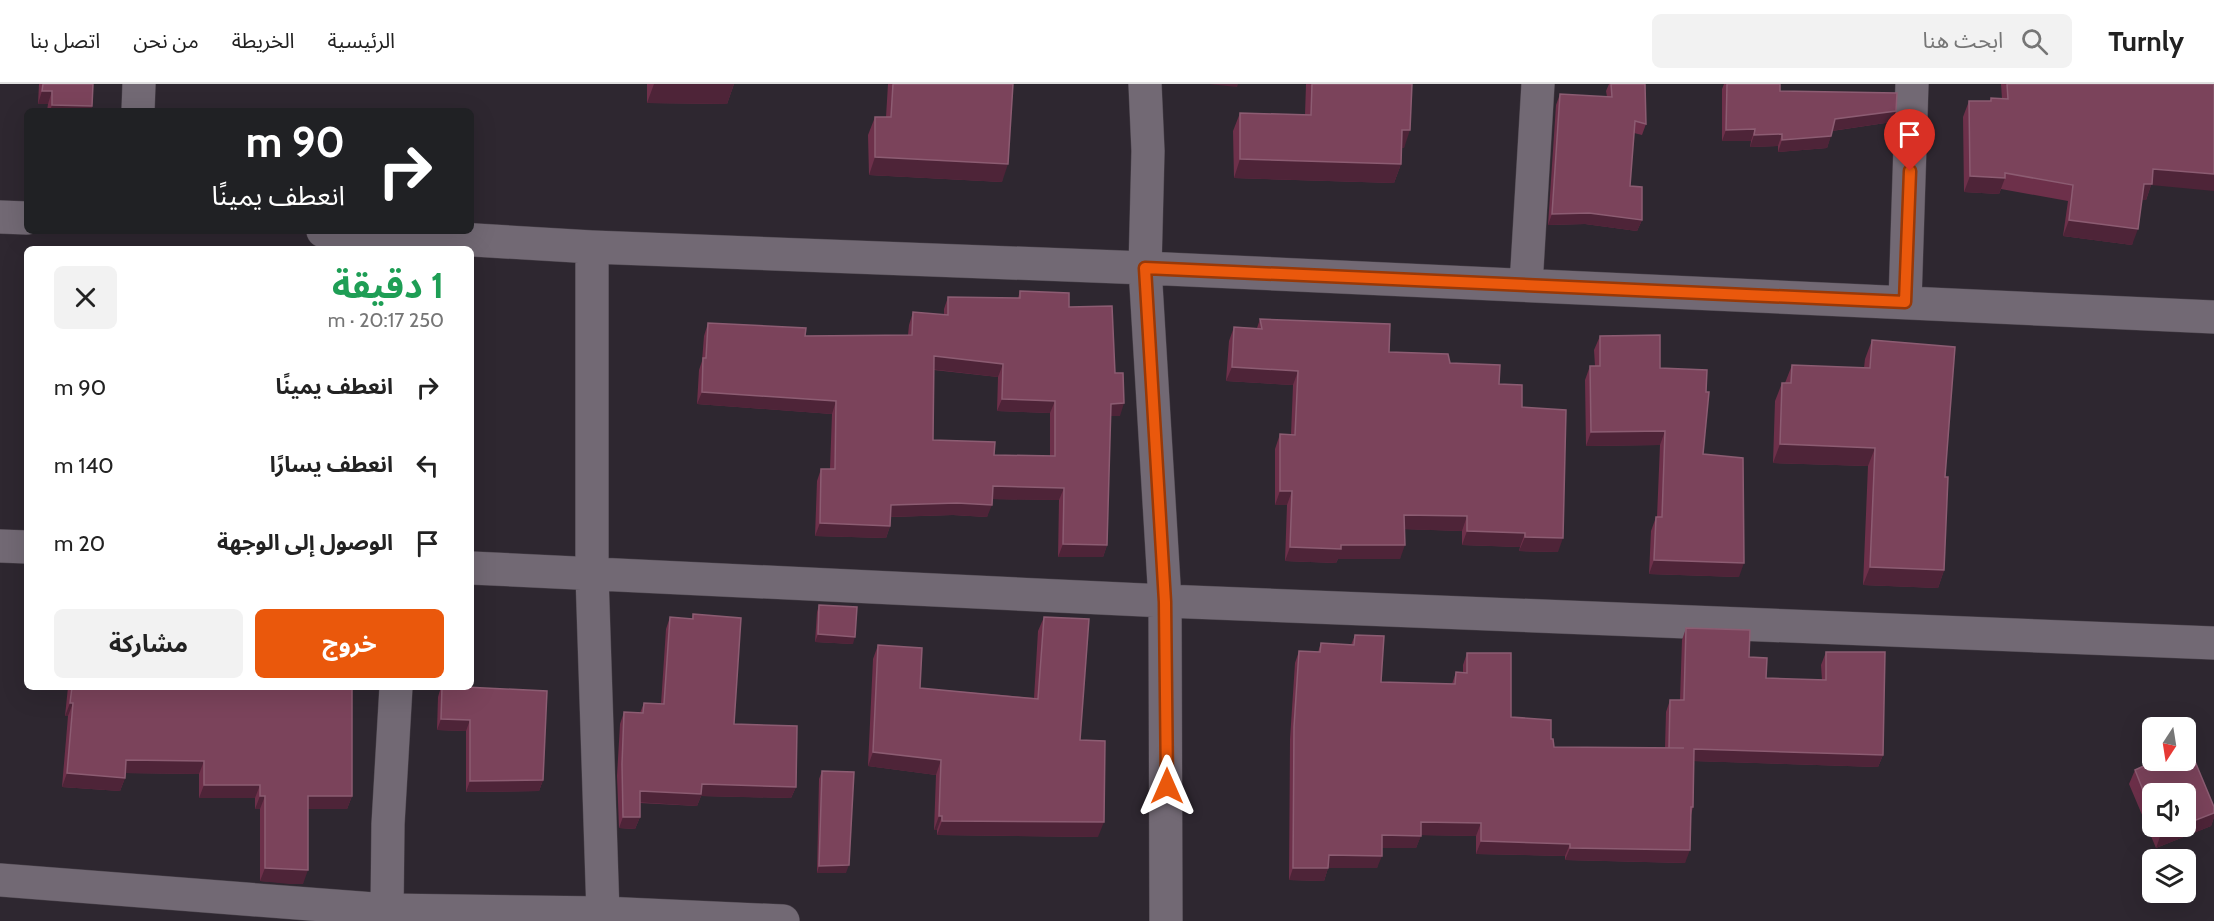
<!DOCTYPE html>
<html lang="ar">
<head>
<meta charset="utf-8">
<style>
  body { margin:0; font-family:Cabin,"Noto Sans Arabic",sans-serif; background:#f2f2f2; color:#222; direction:rtl; height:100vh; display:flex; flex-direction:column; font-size:22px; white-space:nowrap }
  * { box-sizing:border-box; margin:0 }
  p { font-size:20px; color:#767676 }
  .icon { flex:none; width:33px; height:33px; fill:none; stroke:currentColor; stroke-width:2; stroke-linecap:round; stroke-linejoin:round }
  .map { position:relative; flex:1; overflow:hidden; direction:ltr }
  .side { position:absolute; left:24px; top:162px; width:450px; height:444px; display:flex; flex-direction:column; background:#fff; border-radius:9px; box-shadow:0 6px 24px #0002; direction:rtl }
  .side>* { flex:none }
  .hud { position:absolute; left:24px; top:24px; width:450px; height:126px; border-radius:9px; box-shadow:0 6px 24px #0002; direction:rtl; background:#202124; color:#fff; overflow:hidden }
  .needle { width:39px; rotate:192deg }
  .fabs { position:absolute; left:2142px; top:633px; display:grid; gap:12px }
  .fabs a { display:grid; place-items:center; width:54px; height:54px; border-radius:9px; background:#fff; box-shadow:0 6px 24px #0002; font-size:30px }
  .pin { position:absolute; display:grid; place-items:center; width:51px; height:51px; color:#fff; margin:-62px -26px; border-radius:50% 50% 50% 0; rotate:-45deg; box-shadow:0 0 6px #0007 }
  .pin .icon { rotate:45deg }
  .me { position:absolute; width:66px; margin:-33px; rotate:0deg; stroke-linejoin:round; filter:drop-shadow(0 0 4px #0008) }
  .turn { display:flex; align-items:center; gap:21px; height:126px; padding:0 30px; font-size:27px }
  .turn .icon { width:78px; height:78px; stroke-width:2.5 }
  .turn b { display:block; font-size:42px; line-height:51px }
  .round { display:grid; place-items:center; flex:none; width:63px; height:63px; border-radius:9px; background:#f2f2f2 }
  .headline { display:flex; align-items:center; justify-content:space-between; height:102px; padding:0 30px }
  h1 { font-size:36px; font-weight:700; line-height:45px; color:#1e9e55 }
  .button { display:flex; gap:12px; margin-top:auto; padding:12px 30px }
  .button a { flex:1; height:69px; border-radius:9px; background:#ea580c; color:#fff; font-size:24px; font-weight:700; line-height:69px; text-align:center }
  .button a+a { background:#f2f2f2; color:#222 }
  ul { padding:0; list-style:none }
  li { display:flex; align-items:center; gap:18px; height:78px; padding:0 30px }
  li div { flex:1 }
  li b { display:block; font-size:22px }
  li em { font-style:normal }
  header { display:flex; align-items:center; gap:36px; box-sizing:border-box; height:84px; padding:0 30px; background:#fff; border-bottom:2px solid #e0e0e0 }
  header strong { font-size:28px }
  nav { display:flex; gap:33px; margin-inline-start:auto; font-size:21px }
  .search { width:420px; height:54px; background:#f2f2f2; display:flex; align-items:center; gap:15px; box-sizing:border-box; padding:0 21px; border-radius:9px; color:#767676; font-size:22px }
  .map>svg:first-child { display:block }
</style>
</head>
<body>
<header>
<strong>Turnly</strong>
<div class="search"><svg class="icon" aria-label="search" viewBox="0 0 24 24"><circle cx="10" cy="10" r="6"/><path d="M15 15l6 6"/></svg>ابحث هنا</div>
<nav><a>الرئيسية</a><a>الخريطة</a><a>من نحن</a><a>اتصل بنا</a></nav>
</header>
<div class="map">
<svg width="2214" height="837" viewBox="0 0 2214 837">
  <rect width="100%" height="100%" fill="#2e2730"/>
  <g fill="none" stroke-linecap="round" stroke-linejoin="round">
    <g stroke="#49424a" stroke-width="34">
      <path id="minor" d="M1145 0 1148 67 1145 184 1165 517 1166 837
        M138 27 139 0
        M0 133 27 134
        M323 147 592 163 1145 184 2214 233
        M592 163V491L603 829
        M1526 201 1538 0
        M1905 218 1912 0
        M0 462 27 463
        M471 484 1165 517 2214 559
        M0 796 387 826 603 829 783 837
        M387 826 388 740 396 603"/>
    </g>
    <use href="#minor" stroke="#726974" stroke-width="33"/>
  </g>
  <path fill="#6d304a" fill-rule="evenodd" d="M39 0H93L92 22 90 27H47L48 20H38Z
    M647 0H734L727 20 647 19Z
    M888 0H1013L1002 98 869 91 868 51 875 33H886Z
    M1306 0H1412L1404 64H1401V80L1394 99 1234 94 1233 47 1240 29 1305 31Z
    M1609 0H1645L1646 40 1642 51 1634 49 1630 102 1642 136 1637 147 1585 140 1548 141 1556 21 1560 10 1607 13 1606 7Z
    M1724 0H1780V7L1896 27 1892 38 1832 47 1827 64 1778 68V62L1750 63 1751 57H1722V5Z
    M2001 0H2214L2151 101 2146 116H2142L2132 161 2063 152 2068 117 2001 105 1999 110 1964 108 1963 33 1969 17H1990L1991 14 2002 15Z
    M1020 207 1069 223 1115 289 1120 332H1110L1107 461 1103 473H1058L1059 416 992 415 987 433 953 431 891 433 890 442 886 454 815 452 817 397 821 385H830L832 330 697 320 699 286 702 277 704 252 708 239 805 252 908 251 909 241 913 228 944 231V225L948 213 1018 214ZM934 286 998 293 997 327 1050 329V372L994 371 933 356Z
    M1260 235 1389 268 1450 279 1499 300 1522 323 1558 468 1519 467 1520 463 1462 461V447L1404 445 1400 475H1338L1336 479 1285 477 1287 421H1275V365L1280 350 1291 351 1293 301 1226 297 1229 257 1234 243 1257 244Z
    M1600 252 1660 284 1703 370 1739 493 1649 490 1651 447 1656 433H1657L1660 361 1586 362 1585 296 1590 282H1595L1594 266Z
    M1872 256 1945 393 1944 486 1938 504 1863 501 1868 382 1773 379 1775 317 1782 299H1785L1792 281 1864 284 1865 275Z
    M819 521 853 560 815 558 817 528Z
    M693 530 734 640 796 703 791 714 701 712 697 722 640 719V733L635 745 619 744 617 692 620 640 624 628 640 629 644 619 661 620 666 545 670 533 692 535Z
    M1044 533 1080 656 1098 753 937 751V746H934L936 691 868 682 873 575 878 561 920 604 1034 614 1038 547Z
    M1686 544 1749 573 1766 594 1822 596 1821 581 1826 568 1883 671 1878 683 1694 677 1693 723 1691 731 1685 779 1565 776V772L1476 770V752L1421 751 1416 764H1382L1377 784H1328L1324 797 1289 796 1290 655 1295 579 1299 567 1318 568 1321 559 1351 561 1355 551 1381 598 1452 600 1456 588 1463 589V581L1467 569 1511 633 1551 655 1554 663 1665 664 1666 628 1670 616H1680L1682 556Z
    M68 603H352V712L347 725H308L303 800 260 797V725H255V714H199V690L125 689V694L120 707 62 703 68 632H65Z
    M441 603 543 696 539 707 466 708V647L437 646 438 613Z
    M2135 686 2214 723V733L2211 742 2156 764 2129 700ZM2152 710 2186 742H2152Z
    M822 687 846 789H817L819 695Z"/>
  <path fill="#4e2438" d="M654 0H734L727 20 647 19Z
    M1209 0H1238L1237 3Z
    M42 7H52L48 20H38Z
    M52 21 92 22 90 27H50Z
    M1896 27 1892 38 1831 47 1835 35Z
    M1755 45 1751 57H1722L1726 46Z
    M1402 46H1410L1404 64H1395Z
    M1782 50 1778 62 1750 63 1754 51Z
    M1831 52 1827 64 1778 68 1782 56Z
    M875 73 1008 80 1002 98 869 91Z
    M1240 75 1401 80 1394 99 1234 94Z
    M2153 85 2214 90V107L2151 101 2146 116H2138L2144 100Z
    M1970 92 2005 94 1999 110 1964 108Z
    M1589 129 1642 136 1637 147 1585 140 1548 141 1552 130Z
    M2069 136 2138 145 2132 161 2063 152Z
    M934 272 1003 280 998 293 930 285Z
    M1232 283 1298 287 1293 301 1226 297Z
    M702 308 836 317 832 330 697 320Z
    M1002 315 1055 317 1050 329 997 327Z
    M1124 319 1120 332H1106L1111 320Z
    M1665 347 1660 361 1586 362 1591 348Z
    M1780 360 1875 364 1868 382 1773 379Z
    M993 402 1064 404 1059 416 988 415Z
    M1280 407H1292L1287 421H1275Z
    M957 419 992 421 987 433 953 431 887 433 891 421Z
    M1404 431 1467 432 1462 447 1399 445Z
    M820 439 890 442 886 454 815 452Z
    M1467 447 1525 449 1520 463 1462 461Z
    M1525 453 1563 454 1558 468 1519 467Z
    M1063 460 1107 461 1103 473H1058Z
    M1341 461H1405L1400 475H1338L1336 479 1285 477 1290 463Z
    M1654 476 1744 479 1739 493 1649 490Z
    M1870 483 1944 486 1938 504 1863 501Z
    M818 550 855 553 853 560 815 558Z
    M70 619H73L68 632H65Z
    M441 635 470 636 466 647 437 646Z
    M1694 665 1883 671 1878 683 1690 677Z
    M873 668 941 676 936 691 868 682Z
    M126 676 204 677 199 690 121 689Z
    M67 689 125 694 120 707 62 703Z
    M543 696 539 707 466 708 470 697Z
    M702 700 796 703 791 714 701 712 697 722 636 718 640 707Z
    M204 701H260L255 714H199Z
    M260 712H265L260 725H255Z
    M308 712H352L347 725H303Z
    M2214 729V733L2211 742 2156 764 2161 750 2180 742H2186V740Z
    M939 732H942L937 746H934Z
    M623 733H640L635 745 619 744Z
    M942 737 1104 738 1098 753 937 751Z
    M1421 738 1481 739 1476 752 1416 751Z
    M1382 751 1421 752 1416 764H1378Z
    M1481 757 1570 760 1565 772 1476 770Z
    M1570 764 1690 766 1685 779 1565 776Z
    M1329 771 1382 772 1377 784H1324Z
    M849 781 846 789H817L819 782Z
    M265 784 308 786 303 800H289L260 797Z
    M1293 784H1328L1324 797 1289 796Z"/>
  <path fill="#7b435b" stroke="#8c5c72" stroke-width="1.5" fill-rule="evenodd" d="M43 0H93L92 22 52 21V7H42Z
    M893 0H1013L1008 80 875 73V33H891Z
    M1312 0H1412L1410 46H1402L1401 80 1240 75V29L1311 31Z
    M1611 0H1645L1646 40 1635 37 1630 102 1642 103V136L1589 129 1552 130 1560 10 1612 13Z
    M1727 0H1780V7L1897 9 1896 27 1835 35 1831 52 1782 56V50L1754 51 1755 45 1726 46Z
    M2007 0H2214V90L2153 85 2152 100H2144L2138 145 2069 136 2073 101 2005 89V94L1970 92 1969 17H1991V14L2008 15Z
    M1020 207 1069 209V223L1112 222 1115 289H1123L1124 319 1111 320 1107 461 1063 460 1064 404 993 402 992 421 957 419 891 421 890 442 820 439 821 385H835L836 317 702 308 703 274H706L708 239 806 244 805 252 912 251 913 228 948 231V213L1020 214ZM934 272 1003 280 1002 315 1055 317V372L994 371 995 358 933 356Z
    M1260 235 1390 240 1389 268 1448 270 1450 279 1500 281 1499 300 1522 301V323L1566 326 1563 454 1525 453V449L1467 447V432L1404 431 1405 461H1341V465L1290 463 1292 407H1280V350L1295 351 1298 287 1232 283 1234 243 1262 245Z
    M1660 251V284L1707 286 1706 308H1709L1703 370 1743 374 1744 479 1654 476 1656 433H1662L1665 347 1591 348 1590 282H1600V252Z
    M1872 256 1955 263 1945 393H1948L1944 486 1870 483 1875 364 1780 360 1782 299H1791L1792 281 1870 284Z
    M819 521 857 523 855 553 818 550Z
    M693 530 741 534 734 640 797 642 796 703 702 700 701 710 640 707V733H623L622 680 624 628 643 629 644 619 664 620 670 533 693 535Z
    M1044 533 1089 535 1080 656 1105 657 1104 738 942 737V732H939L941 676 873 668 878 561 922 564 920 604 1038 615Z
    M1686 544 1750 546 1749 573 1767 574 1766 594 1826 596V568H1885L1883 671 1694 665 1693 723H1691L1690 766 1570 764V760L1481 757V739L1421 738V752L1382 751V772L1329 771 1328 784H1293L1294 643 1299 567 1320 568 1321 559 1354 561 1355 551 1384 552 1381 598 1455 600 1456 588 1467 589V569H1511V633L1551 636V655H1553L1554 663 1684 664H1669L1670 616H1684Z
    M72 603H352V712H308V786L265 784V712H260V701H204V677L126 676 125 694 67 689 73 619H70Z
    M442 603H465L547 607 543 696 470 697V636L441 635Z
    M2189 663 2214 723V729L2186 740V710H2152V729L2135 686 2157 676H2186V665Z
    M822 687 854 688 849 781 819 782Z
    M2158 742H2180L2161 750Z"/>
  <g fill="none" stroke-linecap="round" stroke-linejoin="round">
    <g stroke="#983908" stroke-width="15">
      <path id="route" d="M1167 702 1165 518 1145 184 1905 218 1910 87"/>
    </g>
    <use href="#route" stroke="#ea580c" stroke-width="10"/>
  </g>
</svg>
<div class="fabs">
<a><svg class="needle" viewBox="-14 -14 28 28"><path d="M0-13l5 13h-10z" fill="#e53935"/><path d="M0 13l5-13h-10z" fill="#767676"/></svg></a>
<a><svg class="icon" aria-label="sound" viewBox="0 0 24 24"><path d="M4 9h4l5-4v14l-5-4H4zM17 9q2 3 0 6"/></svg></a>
<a><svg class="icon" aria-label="layers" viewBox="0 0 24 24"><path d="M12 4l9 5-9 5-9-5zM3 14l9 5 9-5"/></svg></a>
</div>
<div class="pin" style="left:1910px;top:87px;background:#d93025"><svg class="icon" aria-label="arrive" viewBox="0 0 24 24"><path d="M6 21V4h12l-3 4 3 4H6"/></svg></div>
<svg class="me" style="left:1167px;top:702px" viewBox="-20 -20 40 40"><path d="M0-17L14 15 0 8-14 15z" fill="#ea580c" stroke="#fff" stroke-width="4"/></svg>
<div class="hud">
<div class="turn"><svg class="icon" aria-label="right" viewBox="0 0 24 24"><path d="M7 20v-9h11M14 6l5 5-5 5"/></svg><div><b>90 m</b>انعطف يمينًا</div></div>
</div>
<section class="side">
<div class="headline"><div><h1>1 دقيقة</h1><p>250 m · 20:17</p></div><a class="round"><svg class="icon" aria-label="close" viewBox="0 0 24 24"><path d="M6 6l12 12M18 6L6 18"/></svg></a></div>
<ul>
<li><svg class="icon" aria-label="right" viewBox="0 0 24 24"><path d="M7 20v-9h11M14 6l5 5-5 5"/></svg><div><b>انعطف يمينًا</b></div><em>90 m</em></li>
<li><svg class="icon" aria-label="left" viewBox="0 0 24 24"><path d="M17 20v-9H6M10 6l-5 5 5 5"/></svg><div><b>انعطف يسارًا</b></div><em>140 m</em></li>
<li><svg class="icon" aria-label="arrive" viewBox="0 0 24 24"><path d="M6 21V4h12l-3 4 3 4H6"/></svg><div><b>الوصول إلى الوجهة</b></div><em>20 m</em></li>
</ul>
<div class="button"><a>خروج</a><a>مشاركة</a></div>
</section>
</div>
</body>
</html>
